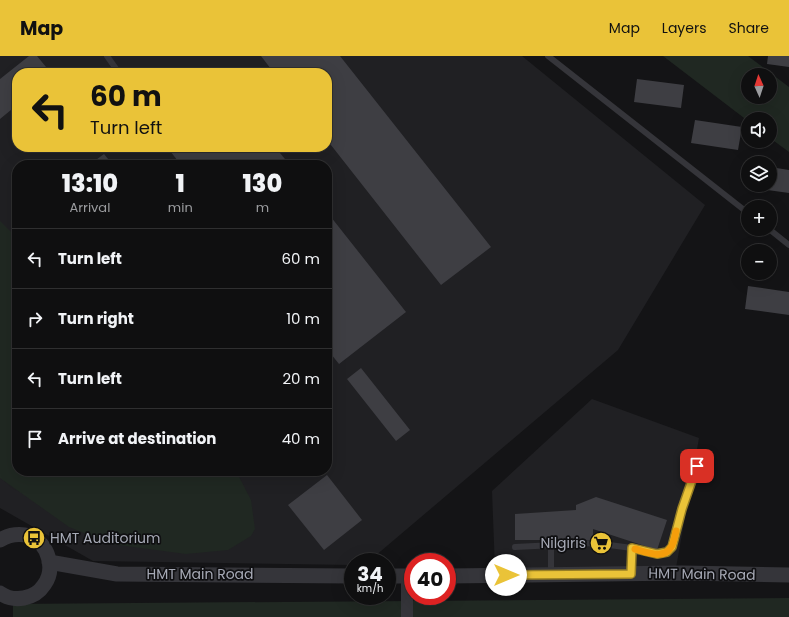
<!DOCTYPE html>
<html lang="en">
<head>
<meta charset="utf-8">
<style>
  body { margin:0; font-family:Poppins,sans-serif; background:#181819; color:#f1f3f6; height:100vh; display:flex; flex-direction:column; font-size:15px; white-space:nowrap }
  * { box-sizing:border-box; margin:0 }
  p { font-size:13px; color:#9b9c9f }
  .icon { flex:none; width:22px; height:22px; fill:none; stroke:currentColor; stroke-width:2; stroke-linecap:round; stroke-linejoin:round }
  .map { position:relative; flex:1; overflow:hidden }
  .details { position:absolute; left:12px; top:104px; width:320px; height:316px; display:flex; flex-direction:column; background:#0f0f10; border-radius:16px; box-shadow:0 4px 16px #0002,0 0 0 1px #2f2f30 }
  .details>* { flex:none }
  .guide { position:absolute; left:12px; top:12px; width:320px; height:84px; border-radius:16px; box-shadow:0 4px 16px #0002,0 0 0 1px #2f2f30; background:#eac338; color:#111; overflow:hidden }
  .needle { width:26px; rotate:357deg }
  .buttons { position:absolute; left:741px; top:12px; display:grid; gap:8px }
  .buttons a { display:grid; place-items:center; width:36px; height:36px; border-radius:50%; background:#0f0f10; box-shadow:0 4px 16px #0002,0 0 0 1px #2f2f30; font-size:20px }
  .speed { position:absolute; left:344px; top:497px; display:flex; gap:8px; font-size:20px; font-weight:700; text-align:center }
  .speed>* { display:grid; place-content:center; width:52px; height:52px; border-radius:50%; background:#0f0f10; box-shadow:0 4px 16px #0002,0 0 0 1px #2f2f30; line-height:1 }
  .speed small { font-size:10px; font-weight:400 }
  .speed .limit { border:6px solid #d22; background:#fff; color:#111 }
  .pin { position:absolute; display:grid; place-items:center; width:34px; height:34px; color:#fff; margin:-17px; border-radius:8px; box-shadow:0 2px 6px #0006 }
  .me { position:absolute; width:44px; margin:-22px; rotate:90deg; stroke-linejoin:round; filter:drop-shadow(0 0 3px #0008) }
  .turn { display:flex; align-items:center; gap:14px; height:84px; padding:0 12px; font-size:18px }
  .turn .icon { width:52px; height:52px; stroke-width:2.5 }
  .turn b { display:block; font-size:28px; line-height:34px }
  .eta { display:flex; justify-content:space-evenly; align-items:center; height:68px; text-align:center }
  .eta b { font-size:24px; font-weight:800; line-height:28px }
  ul { padding:0; list-style:none }
  li { display:flex; align-items:center; gap:12px; height:60px; padding:0 12px; border-top:1px solid #2f2f30 }
  li div { flex:1 }
  li b { display:block; font-size:15px }
  li em { font-style:normal }
  header { display:flex; align-items:center; gap:24px; box-sizing:border-box; height:56px; padding:0 20px; background:#eac338; color:#111 }
  header strong { font-size:19px }
  nav { display:flex; gap:22px; margin-inline-start:auto; font-size:14px }
  .map>svg:first-child { display:block }
</style>
</head>
<body>
<header>
<strong>Map</strong>
<nav><a>Map</a><a>Layers</a><a>Share</a></nav>
</header>
<div class="map">
<svg width="789" height="561" viewBox="0 0 789 561">
  <rect width="100%" height="100%" fill="#141416"/>
  <path fill="#202023" fill-rule="evenodd" d="M0 0H522L705 149 618 294 368 506H353V509L93 505 0 452ZM17 17H327V91H17ZM17 109H327V415H17Z
    M592 343 699 382 676 512 495 513 492 435Z"/>
  <path fill="#202822" fill-rule="evenodd" d="M663 0H748L789 31V96L770 82V63H748V65ZM748 19H770V41H748Z
    M0 165 17 182V415H236L251 444 255 473 251 480 228 494 186 498 111 488 69 471 0 422Z
    M789 542V561H13V548Z"/>
  <path fill="#3e3e43" d="M29 0H37L51 17H17V49L0 63V23Z
    M261 0H340L491 191 441 229 327 84V17H274Z
    M768 0H789V11L767 8Z
    M637 23 684 29 681 52 634 46Z
    M695 64 742 71 738 94 691 87Z
    M167 91H275L290 109H181Z
    M104 98 113 109H89Z
    M770 111 789 114V137L752 132 753 129H770Z
    M327 156 406 256 339 308 327 293Z
    M748 230 789 236V259L745 253Z
    M361 312 410 374 396 385 347 323Z
    M327 419 362 464 324 494 288 449Z
    M596 441 667 464 657 494 593 473V484H515V458L576 454V449Z"/>
  <g fill="none" stroke-linecap="round" stroke-linejoin="round">
    <path stroke="#35353a" stroke-width="6" d="M107 0 119 17
      M548 0 748 157
      M769 173 789 189
      M515 491 594 487 632 492 657 498 667 496 671 491 682 453 697 410
      M631 517 632 492
      M551 519V489"/>
    <path stroke="#35353a" stroke-width="12" d="M407 561V520"/>
    <path stroke="#35353a" stroke-width="15" d="M0 484C10 478 19 477 30 480 48 487 56 513 44 529 35 543 14 547 0 537
      M49 506 117 518 353 520
      M387 520H413
      M447 520 682 517 789 519"/>
  </g>
  <g fill="none" stroke-linecap="round" stroke-linejoin="round">
    <g stroke="#987f24" stroke-width="10">
      <path id="route" d="M506 519 631 518 632 492 657 498 667 496 672 491 682 453 697 410"/>
    </g>
    <use href="#route" stroke="#eac338" stroke-width="7"/>
    <path stroke="#f59e0b" stroke-width="7" d="M635 493C646 496 664 504 671 491 674 487 675 480 676 475"/>
  </g>
  <defs>
    <g id="bus-disc" transform="scale(1.15)"><circle r="9.5" fill="#eac338" stroke="#0f0f11"/><path d="M-5-6H5V4H4V6H2V4H-2V6H-4V4H-5ZM-3.5-4V0h7V-4ZM-3.5 1.2v1.5H-2V1.2ZM2 1.2v1.5H3.5V1.2Z" fill="#111"/></g>
    <g id="supermarket-disc" transform="scale(1.15)"><circle r="9.5" fill="#eac338" stroke="#0f0f11"/><path d="M-6-5.5h2.5l.6 2H6L4.5 2H-2.5L-4.4-4H-6ZM-1.5 3.2a1.3 1.3 0 1 0 .1 0ZM3 3.2a1.3 1.3 0 1 0 .1 0Z" fill="#111"/></g>
  </defs>
  <g fill-rule="evenodd">
    <use href="#bus-disc" x="34" y="482"/>
    <use href="#supermarket-disc" x="601" y="487"/>
  </g>
  <g text-anchor="middle" stroke-width="3.5" stroke-linejoin="round" paint-order="stroke">
    <g font-size="14" fill="#a6a9b5" stroke="#0f0f11" text-anchor="start">
      <text x="50" y="487">HMT Auditorium</text>
      <text x="586" y="492" text-anchor="end">Nilgiris</text>
    </g>
    <g font-size="14" fill="#a6a9b5" stroke="#0f0f11">
      <text x="200" y="523">HMT Main Road</text>
      <text transform="translate(702 518) rotate(1)" y="5">HMT Main Road</text>
    </g>
  </g>
</svg>
<div class="buttons">
<a><svg class="needle" viewBox="-14 -14 28 28"><path d="M0-13l5 13h-10z" fill="#e53935"/><path d="M0 13l5-13h-10z" fill="#9b9c9f"/></svg></a>
<a><svg class="icon" aria-label="sound" viewBox="0 0 24 24"><path d="M4 9h4l5-4v14l-5-4H4zM17 9q2 3 0 6"/></svg></a>
<a><svg class="icon" aria-label="layers" viewBox="0 0 24 24"><path d="M12 4l9 5-9 5-9-5zM3 14l9 5 9-5"/></svg></a>
<a>+</a>
<a>−</a>
</div>
<div class="speed"><div>34<small>km/h</small></div><div class="limit">40</div></div>
<div class="pin" style="left:697px;top:410px;background:#d93025"><svg class="icon" aria-label="arrive" viewBox="0 0 24 24"><path d="M6 21V4h12l-3 4 3 4H6"/></svg></div>
<svg class="me" style="left:506px;top:519px" viewBox="-20 -20 40 40"><circle r="19" fill="#fff"/><path d="M0-13L10 11 0 6-10 11z" fill="#eac338"/></svg>
<div class="guide">
<div class="turn"><svg class="icon" aria-label="left" viewBox="0 0 24 24"><path d="M17 20v-9H6M10 6l-5 5 5 5"/></svg><div><b>60 m</b>Turn left</div></div>
</div>
<section class="details">
<div class="eta">
<div><b>13:10</b><p>Arrival</p></div>
<div><b>1</b><p>min</p></div>
<div><b>130</b><p>m</p></div>
</div>
<ul>
<li><svg class="icon" aria-label="left" viewBox="0 0 24 24"><path d="M17 20v-9H6M10 6l-5 5 5 5"/></svg><div><b>Turn left</b></div><em>60 m</em></li>
<li><svg class="icon" aria-label="right" viewBox="0 0 24 24"><path d="M7 20v-9h11M14 6l5 5-5 5"/></svg><div><b>Turn right</b></div><em>10 m</em></li>
<li><svg class="icon" aria-label="left" viewBox="0 0 24 24"><path d="M17 20v-9H6M10 6l-5 5 5 5"/></svg><div><b>Turn left</b></div><em>20 m</em></li>
<li><svg class="icon" aria-label="arrive" viewBox="0 0 24 24"><path d="M6 21V4h12l-3 4 3 4H6"/></svg><div><b>Arrive at destination</b></div><em>40 m</em></li>
</ul>
</section>
</div>
</body>
</html>
